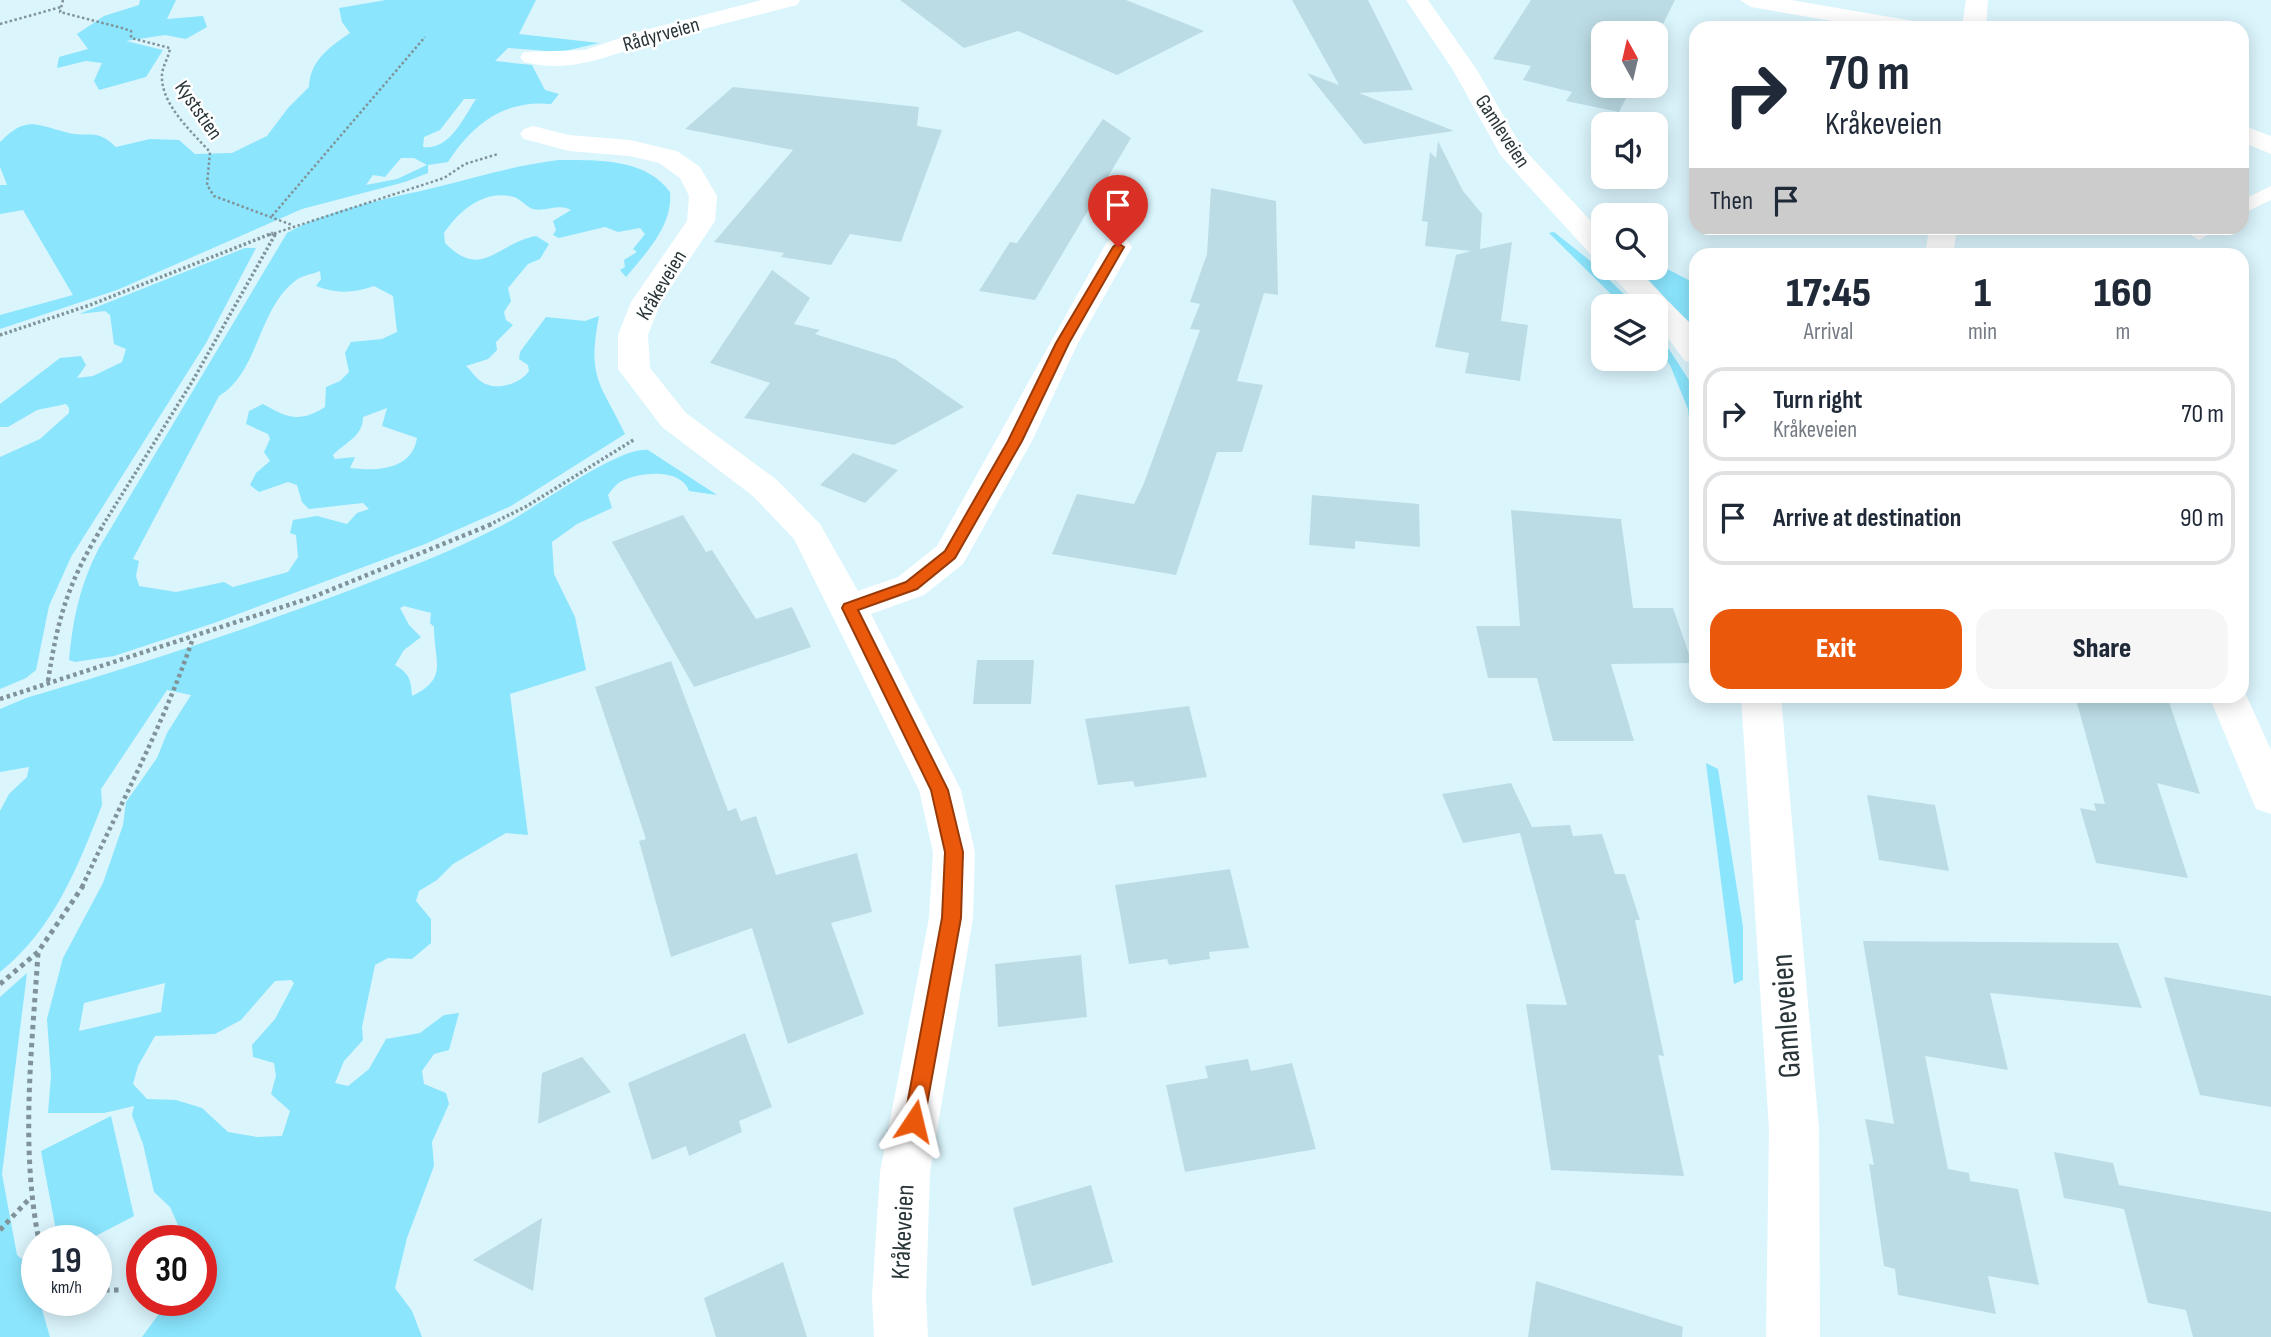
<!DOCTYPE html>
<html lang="en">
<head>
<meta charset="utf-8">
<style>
  body { margin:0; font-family:"Sofia Sans Condensed",sans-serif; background:#f6f6f7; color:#1f2937; height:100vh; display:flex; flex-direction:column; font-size:26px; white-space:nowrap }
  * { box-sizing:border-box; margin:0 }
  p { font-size:23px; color:#747a83 }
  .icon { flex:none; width:38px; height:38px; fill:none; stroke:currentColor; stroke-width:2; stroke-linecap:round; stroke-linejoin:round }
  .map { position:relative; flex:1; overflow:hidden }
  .side { position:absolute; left:1689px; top:248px; width:560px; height:455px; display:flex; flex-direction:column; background:#fff; border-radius:21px; box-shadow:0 4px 18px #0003 }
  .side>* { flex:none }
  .guide { position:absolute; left:1689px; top:21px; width:560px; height:214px; border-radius:21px; box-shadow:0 4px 18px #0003; background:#fff; color:#1f2937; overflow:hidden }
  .needle { width:46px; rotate:352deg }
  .tools { position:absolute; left:1591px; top:21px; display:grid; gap:14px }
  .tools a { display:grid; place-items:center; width:77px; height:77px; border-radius:14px; background:#fff; box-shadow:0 4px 18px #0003; font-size:35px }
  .speed { position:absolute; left:21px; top:1225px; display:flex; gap:14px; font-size:35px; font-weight:700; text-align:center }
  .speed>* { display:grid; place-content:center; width:91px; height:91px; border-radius:50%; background:#fff; box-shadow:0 4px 18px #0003; line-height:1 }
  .speed small { font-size:18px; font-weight:400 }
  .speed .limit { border:10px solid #d22; background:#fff; color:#111 }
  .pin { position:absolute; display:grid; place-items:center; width:60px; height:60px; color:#fff; margin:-72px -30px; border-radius:50% 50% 50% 0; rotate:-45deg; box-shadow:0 0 7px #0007 }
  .pin .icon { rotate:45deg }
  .me { position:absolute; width:77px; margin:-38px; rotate:10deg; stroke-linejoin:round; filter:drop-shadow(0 0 5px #0008) }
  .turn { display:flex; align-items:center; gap:24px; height:147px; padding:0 21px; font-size:32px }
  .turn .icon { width:91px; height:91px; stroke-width:2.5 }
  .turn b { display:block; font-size:49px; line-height:60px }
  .then { display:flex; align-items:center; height:66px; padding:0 21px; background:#0003; gap:14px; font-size:26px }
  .eta { display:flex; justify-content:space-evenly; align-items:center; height:119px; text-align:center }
  .eta b { font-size:42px; font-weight:800; line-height:49px }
  .button { display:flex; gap:14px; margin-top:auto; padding:14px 21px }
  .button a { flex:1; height:80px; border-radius:21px; background:#ea580c; color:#fff; font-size:28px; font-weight:800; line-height:80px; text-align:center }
  .button a+a { background:#f6f6f7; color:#1f2937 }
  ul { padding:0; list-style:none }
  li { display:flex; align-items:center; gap:21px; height:94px; margin:0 14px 10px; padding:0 7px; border:4px solid #e0e1e3; border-radius:21px }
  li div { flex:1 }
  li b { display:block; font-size:26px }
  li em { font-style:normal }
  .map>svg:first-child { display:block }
</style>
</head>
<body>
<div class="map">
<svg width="2271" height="1337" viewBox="0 0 2271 1337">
  <rect width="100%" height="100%" fill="#dbf5fd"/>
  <path fill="#8ae5fd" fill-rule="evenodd" d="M140 0H176L167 19 203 16 207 27 186 39 165 35 126 41 163 50 146 77 99 90 94 81 102 63 86 61 57 68 59 57 88 49 77 34 104 16 139 5Z
    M386 0H536L519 34 599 43 561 52 508 48 495 61 532 65 545 90 559 94 551 104C504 99 472 125 448 162L428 165V173L405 182 302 209 117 290 0 329V315L73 295 23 210 0 214V185H7L0 167V142C26 116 35 124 65 132 89 139 95 127 116 147L150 139 179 140 195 154 232 153 267 136 288 108 309 87C310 61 329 47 350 33L342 22 339 8ZM464 99H476C462 120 450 150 423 147L424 137 440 130ZM401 158H414L427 165 397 179 366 185 373 175 385 177Z
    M559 160C595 160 646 158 670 192 673 225 647 252 626 277L620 270 625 267 624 260 637 252 633 249 645 234 640 228 618 232 605 227 559 238 553 235 556 230 553 221 571 210C559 203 546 212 533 209 526 207 521 199 514 197 484 189 459 211 444 233L445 243C482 281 497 243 536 236L549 244 540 259 528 264 508 288 511 301 504 312 506 320 513 325 496 342 497 350 488 359 466 366C471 370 473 375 478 379 492 393 520 385 529 371L528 365 519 359 520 352 546 317 585 321 599 316C587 379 600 382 625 434L511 506 425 544 214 623 114 656 75 662 69 660C73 618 80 585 99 548L287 233C331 208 388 199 437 187 477 177 517 165 559 160ZM320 271 321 279 316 286C337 294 353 293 374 286L393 296 397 332 382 339 351 342 345 353 349 372 340 381 326 387 325 407C300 423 287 418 263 404L249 411 246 424 268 434 270 439 264 452 270 461 256 473 250 485 259 492 288 482 297 485 302 502 309 509 363 503 369 509 357 513 347 524 317 516 293 520 290 533 296 535 298 557 288 572 233 587 224 582 176 592 139 586 136 576 139 561 133 559 219 396C259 372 258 309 295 281 302 275 311 275 320 271ZM387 408 382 426 417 438C412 471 375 471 350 468L355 457 335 459 333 455C345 442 363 437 363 417Z
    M1554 232 1588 259 1636 306H1623L1549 233Z
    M245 248H256L206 343 71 557 49 606 36 670 26 678 0 689V457L40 439 69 413V408L66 404 37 410 8 427H0V404L60 358 81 356 86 365 77 378 93 376 122 362 126 349 114 344 110 315 105 311 79 314Z
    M1656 263 1696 284V332L1638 268H1656Z
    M1656 329 1696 391V452H1693L1688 409 1670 365 1656 346Z
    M648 450 717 495 689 491C681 468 642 472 624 480 618 482 612 489 608 495L612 508 577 524 552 542 554 574 575 617 586 670 510 694 528 835 506 833 453 864 437 880 419 891 416 901 431 919V943L412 959 388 958 375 965 362 1027 363 1040 344 1061 335 1083 348 1086 369 1069 386 1039 420 1033 444 1015 459 1013 449 1050 434 1054 422 1071 424 1084 446 1093 449 1104 432 1142 434 1166 407 1238 395 1288 412 1311 422 1337H142L169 1300H201V1241H185L170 1207 154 1192 143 1144 132 1115 134 1106 104 1113H48L51 1076 47 1019 63 958 103 883 123 825 126 802 157 758 167 733 191 695 167 690 101 789 102 805C78 867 53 930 0 972V811L9 794 27 777 29 767 0 772V709L26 698C135 666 242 631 348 591 399 571 451 552 499 527 532 511 618 446 648 450ZM404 606 431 613 430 623 434 627C434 662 449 678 412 696 411 680 410 674 395 665L404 650 421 637 409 625 400 608ZM291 980 294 983 275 1019 252 1045 253 1057 274 1063 276 1076 271 1094 290 1111 282 1136 257 1137 228 1132 202 1108 176 1100 147 1099 133 1084 138 1066 155 1036 215 1034 241 1020 275 981ZM165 983 161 1012 79 1031 84 1003Z
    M1706 763 1718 769 1743 927V980L1734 984Z
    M27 973 2 1174 17 1255 29 1265 50 1337H0V997Z
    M111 1116 134 1216 86 1241H58L41 1151Z"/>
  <path fill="#bcdce5" d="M900 0H1126L1204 31 1117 75 1018 31 964 48Z
    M1292 0H1368L1413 90 1359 93 1454 131 1364 144 1307 73 1339 85Z
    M1531 0H1675L1656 38V33H1603V86H1632L1619 112 1566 101 1572 92 1523 80 1531 66 1493 59Z
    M733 87 919 107 917 126 942 130 901 242 850 234 831 265 781 257 784 253 714 242 793 150 685 129Z
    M1103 119 1131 138 1035 300 979 291 1010 242 1017 243Z
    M1438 141 1463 191 1482 214 1480 249 1512 242 1501 321 1528 325 1520 381 1465 373 1469 353 1435 347 1456 255 1471 251 1425 246 1428 222 1422 221 1430 152 1436 158Z
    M1211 188 1276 201 1278 295 1264 293 1237 381 1263 385 1242 452H1217L1176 575 1052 554 1077 494 1134 504 1144 483 1200 330 1190 329 1200 304 1190 302 1207 254Z
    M772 270 810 298 794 324 820 330 815 334 895 359 964 407 894 445 744 418 770 383 710 363Z
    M853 453 898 470 865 503 820 485Z
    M1312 495 1419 504 1420 547 1355 541V549L1309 545Z
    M1511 510 1621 519 1633 608H1673L1692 663 1611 664 1634 741H1553L1537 678H1488L1476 626H1520Z
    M683 515 706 552 712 550 756 619 792 607 811 647 694 687 612 542Z
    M977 660H1034L1031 704H973Z
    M671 661 728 811 736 808 741 821 756 816 776 875 857 853 872 912 831 923 864 1014 788 1044 752 928 671 957 639 841 646 839 595 687Z
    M2075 696H2167L2200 794 2157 783 2188 878 2096 863 2080 808 2096 811 2094 803 2105 804Z
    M1189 706 1207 777 1135 787 1133 781 1098 785 1085 719Z
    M1511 783 1532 827 1570 825 1573 836 1602 834 1615 874H1625L1640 920H1635L1664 1056 1658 1055 1684 1176 1551 1170 1526 1004 1567 1005 1520 833 1463 843 1442 794Z
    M1867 795 1935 805 1949 871 1879 860Z
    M1230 869 1249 948 1209 952 1210 959 1169 965 1167 959 1129 964 1115 885Z
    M1863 941 2118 943 2142 1008 1990 993 2008 1070 1925 1056 1948 1169 1969 1173 1970 1181 2018 1189 2039 1285 1988 1276 1996 1314 1898 1295 1895 1269 1884 1266 1869 1164 1874 1165 1865 1119 1894 1124Z
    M1081 955 1087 1017 998 1027 995 964Z
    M2164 977 2271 996V1107L2200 1095Z
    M745 1033 772 1107 739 1121 742 1132 689 1156 686 1146 652 1160 628 1083Z
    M582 1057 611 1092 538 1124 542 1073Z
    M1248 1059 1251 1071 1292 1063 1316 1149 1185 1172 1166 1085 1208 1078 1205 1066Z
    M2054 1152 2113 1163 2119 1185 2271 1212V1337H2193L2186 1310 2148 1303 2124 1209 2064 1198Z
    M1091 1185 1113 1262 1032 1286 1013 1208Z
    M542 1218 533 1291 473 1260Z
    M783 1262 807 1337H716L704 1298Z
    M1536 1281 1683 1327 1682 1337H1528Z"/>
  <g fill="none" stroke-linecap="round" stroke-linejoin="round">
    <path stroke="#809399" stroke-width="2.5" stroke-dasharray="2.5 2.5" stroke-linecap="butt" d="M63 0 60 12 122 28 131 31V38L170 48C169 57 163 65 162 74 160 104 192 132 210 152L207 185 214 196 292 225
      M0 24 61 7
      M272 216 425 37
      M269 235 444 178 465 164 498 154
      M275 235 276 232"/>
    <path stroke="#809399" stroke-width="3.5" stroke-dasharray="2.5 2.5" stroke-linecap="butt" d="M0 335 90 305 273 233
      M103 525 192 382 276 233
      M489 525 527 506 635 439"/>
    <path stroke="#809399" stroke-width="4.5" stroke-dasharray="3.5 3.5" stroke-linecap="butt" d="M48 681C58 616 69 580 104 524
      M0 699 313 597 492 524
      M82 887C120 805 164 724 193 638"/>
    <path stroke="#809399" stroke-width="5" stroke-dasharray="4.5 4.5" stroke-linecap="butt" d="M38 953C32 1050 20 1145 39 1241
      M0 984 38 952 83 886
      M0 1230 31 1197
      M96 1290H119"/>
    <path fill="#fff" fill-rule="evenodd" d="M2271 186V200L2242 214V200Z
      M2195 228H2219L2199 240 2189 234Z"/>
    <path fill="#fff" fill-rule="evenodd" d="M762 0H800L797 5C751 17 706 28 660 40 613 53 574 75 524 62L520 57 524 52 585 50 641 31Z
      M1406 0H1428L1477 70 1521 146 1603 234V260L1593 257 1501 156 1453 70Z
      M1740 0H1791L1913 21 1921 23 1925 28H1873L1751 7Z
      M1966 0H1988L1986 28H1962Z
      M2242 125 2271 136V154L2242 142Z
      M533 126 569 135 630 140 668 149 677 151 700 167 717 196 715 221 661 302 648 335 650 368 686 413 777 480 820 524 858 591 898 577 937 546 1104 247 1108 241 1118 238 1128 241 1132 247 1078 343 1032 441 963 564 924 595 871 614 961 790 975 852 973 918 930 1172 926 1296 928 1337H874L872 1296 880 1172 929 918 933 852 919 790 794 539 753 496 662 427 618 369V335L631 302 687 221 689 196 680 178 659 163 630 156 569 151 524 139 520 134 524 129Z
      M1929 228H1957L1953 256H1925Z
      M1605 268H1635L1689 322 1696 331V363L1685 361 1656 322V306H1640Z
      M2242 686 2271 750V814L2256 809 2209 696H2242Z
      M1741 696H1781L1819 1129 1820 1337H1766L1769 1129Z"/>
  </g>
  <path fill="#ea580c" stroke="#983908" stroke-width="2" d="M1118 243 1124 247 1069 343 1022 441 955 558 917 589 858 610 948 790 963 852 961 918 924 1121 921 1128 914 1131 907 1128 904 1121 942 918 945 852 931 790 842 608 844 604 906 582 945 551 1008 441 1056 343 1113 247Z"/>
  <g text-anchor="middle" stroke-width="5" stroke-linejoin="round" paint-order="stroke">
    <g font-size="21" fill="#293539" stroke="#fff">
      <text transform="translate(661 34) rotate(-16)" y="7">Rådyrveien</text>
      <text transform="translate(199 110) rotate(55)" y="7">Kyststien</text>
      <text transform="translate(1503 131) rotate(57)" y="7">Gamleveien</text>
      <text transform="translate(661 285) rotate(-59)" y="7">Kråkeveien</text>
    </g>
    <g font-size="26" fill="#293539" stroke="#fff">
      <text transform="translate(902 1232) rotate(-87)" y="9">Kråkeveien</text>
    </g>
    <g font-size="32" fill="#293539" stroke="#fff">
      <text transform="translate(1785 1016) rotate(-94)" y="11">Gamleveien</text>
    </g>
  </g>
</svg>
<div class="tools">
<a><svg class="needle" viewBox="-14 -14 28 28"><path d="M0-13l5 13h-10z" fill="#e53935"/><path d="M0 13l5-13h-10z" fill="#747a83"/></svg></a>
<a><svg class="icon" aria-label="sound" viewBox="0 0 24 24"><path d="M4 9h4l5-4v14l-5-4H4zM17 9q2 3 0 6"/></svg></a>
<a><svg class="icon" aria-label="search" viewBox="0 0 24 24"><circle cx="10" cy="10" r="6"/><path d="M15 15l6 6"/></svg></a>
<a><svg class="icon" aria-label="layers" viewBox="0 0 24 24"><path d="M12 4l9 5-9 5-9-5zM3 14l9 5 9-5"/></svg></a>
</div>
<div class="speed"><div>19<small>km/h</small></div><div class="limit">30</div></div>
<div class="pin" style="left:1118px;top:247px;background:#d93025"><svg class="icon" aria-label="arrive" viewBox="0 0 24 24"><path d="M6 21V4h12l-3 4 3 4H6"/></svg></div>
<svg class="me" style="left:914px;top:1121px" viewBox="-20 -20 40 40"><path d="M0-17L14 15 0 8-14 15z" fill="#ea580c" stroke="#fff" stroke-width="4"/></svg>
<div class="guide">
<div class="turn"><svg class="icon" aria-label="right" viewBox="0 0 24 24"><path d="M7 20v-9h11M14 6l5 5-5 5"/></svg><div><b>70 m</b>Kråkeveien</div></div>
<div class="then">Then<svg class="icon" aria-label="arrive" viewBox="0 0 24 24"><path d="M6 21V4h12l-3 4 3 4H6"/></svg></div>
</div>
<section class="side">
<div class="eta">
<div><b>17:45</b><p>Arrival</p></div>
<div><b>1</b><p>min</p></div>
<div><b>160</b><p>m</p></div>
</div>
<ul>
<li><svg class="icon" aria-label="right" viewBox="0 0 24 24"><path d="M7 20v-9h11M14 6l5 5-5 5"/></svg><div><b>Turn right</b><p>Kråkeveien</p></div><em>70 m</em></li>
<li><svg class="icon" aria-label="arrive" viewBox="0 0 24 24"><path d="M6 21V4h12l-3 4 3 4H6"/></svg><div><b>Arrive at destination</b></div><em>90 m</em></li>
</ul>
<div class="button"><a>Exit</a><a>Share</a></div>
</section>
</div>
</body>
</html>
